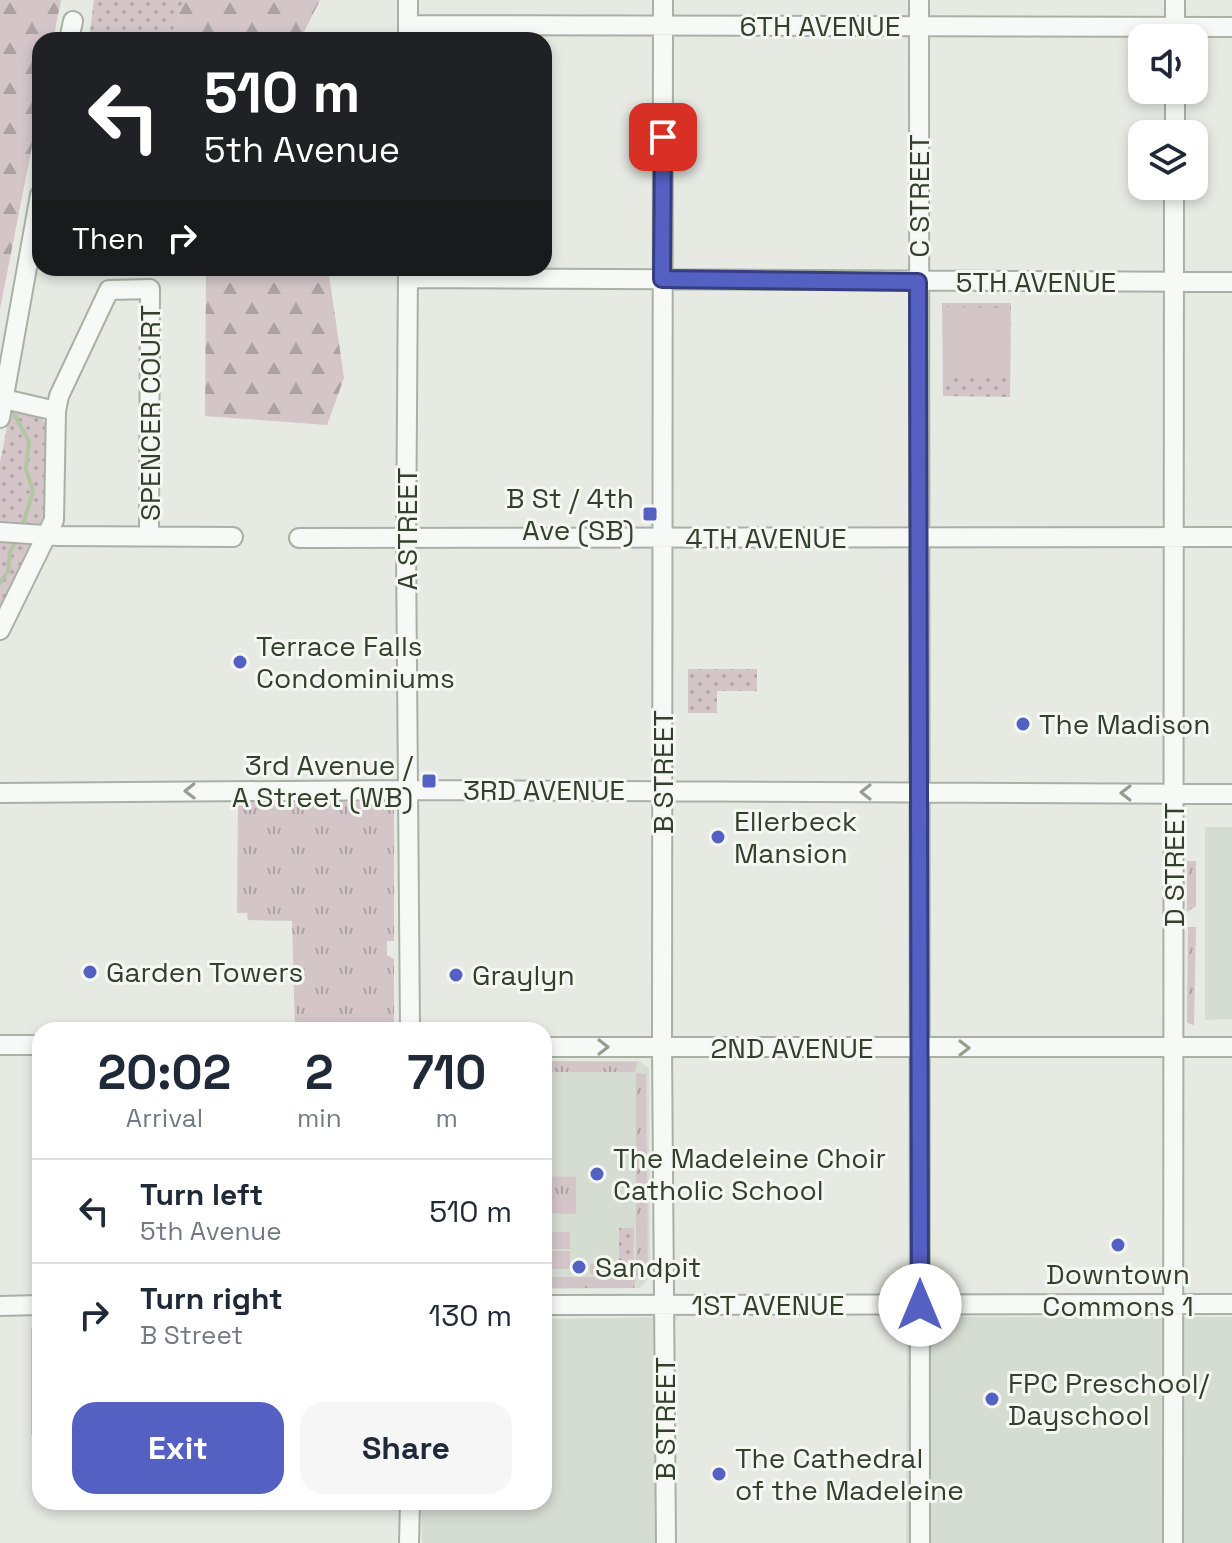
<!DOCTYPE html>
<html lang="en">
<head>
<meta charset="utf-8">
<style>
  body { margin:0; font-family:"Space Grotesk",sans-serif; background:#f6f6f7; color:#1f2937; height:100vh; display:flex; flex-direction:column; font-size:30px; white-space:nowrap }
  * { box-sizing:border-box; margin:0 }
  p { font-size:26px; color:#747a83 }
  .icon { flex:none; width:44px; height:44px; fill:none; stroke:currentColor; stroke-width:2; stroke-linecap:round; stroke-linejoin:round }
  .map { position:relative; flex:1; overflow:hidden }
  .sheet { position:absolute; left:32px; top:1022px; width:520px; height:488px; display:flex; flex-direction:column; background:#fff; border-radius:24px; box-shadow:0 4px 12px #0003 }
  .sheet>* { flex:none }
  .top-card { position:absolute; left:32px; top:32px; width:520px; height:244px; border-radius:24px; box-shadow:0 4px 12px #0003; background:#202124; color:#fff; overflow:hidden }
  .fabs { position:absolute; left:1128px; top:24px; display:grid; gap:16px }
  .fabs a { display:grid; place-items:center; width:80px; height:80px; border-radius:16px; background:#fff; box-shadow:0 4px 12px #0003; font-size:40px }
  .pin { position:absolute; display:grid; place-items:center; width:68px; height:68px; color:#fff; margin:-34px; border-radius:16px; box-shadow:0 4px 12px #0006 }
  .me { position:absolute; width:88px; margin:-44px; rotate:0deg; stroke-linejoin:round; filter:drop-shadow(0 0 6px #0008) }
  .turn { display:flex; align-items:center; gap:28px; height:168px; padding:0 40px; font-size:36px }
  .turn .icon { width:104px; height:104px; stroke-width:2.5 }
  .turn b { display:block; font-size:56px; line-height:68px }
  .then { display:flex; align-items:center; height:76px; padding:0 40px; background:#0003; gap:16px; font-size:30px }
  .eta { display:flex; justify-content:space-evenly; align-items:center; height:136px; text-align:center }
  .eta b { font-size:48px; font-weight:700; line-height:56px }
  .action { display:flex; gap:16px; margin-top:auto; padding:16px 40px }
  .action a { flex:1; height:92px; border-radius:24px; background:#5560c3; color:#fff; font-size:32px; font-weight:700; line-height:92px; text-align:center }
  .action a+a { background:#f6f6f7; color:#1f2937 }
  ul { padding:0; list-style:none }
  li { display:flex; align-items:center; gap:24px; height:104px; padding:0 40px; border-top:2px solid #e0e1e3 }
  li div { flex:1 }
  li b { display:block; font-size:30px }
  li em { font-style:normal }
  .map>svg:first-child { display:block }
</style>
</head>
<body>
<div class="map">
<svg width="1232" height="1543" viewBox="0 0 1232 1543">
  <defs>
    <pattern id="grass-tufts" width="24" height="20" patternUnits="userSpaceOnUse" patternTransform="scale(2)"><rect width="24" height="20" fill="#d3c5c8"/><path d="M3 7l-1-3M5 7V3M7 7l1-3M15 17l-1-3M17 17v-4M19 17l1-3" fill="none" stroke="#aca2a3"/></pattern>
    <pattern id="forest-firs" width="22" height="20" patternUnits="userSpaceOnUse" patternTransform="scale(2)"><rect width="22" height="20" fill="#d3c5c8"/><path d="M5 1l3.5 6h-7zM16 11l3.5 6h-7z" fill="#aca2a3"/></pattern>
    <pattern id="cemetery-stones" width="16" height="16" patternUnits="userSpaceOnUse" patternTransform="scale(2)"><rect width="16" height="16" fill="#d3c5c8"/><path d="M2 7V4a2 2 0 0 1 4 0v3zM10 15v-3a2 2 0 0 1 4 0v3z" fill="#aca2a3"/></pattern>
    <pattern id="park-dots" width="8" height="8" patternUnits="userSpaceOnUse" patternTransform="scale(2)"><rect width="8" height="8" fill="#d3c5c8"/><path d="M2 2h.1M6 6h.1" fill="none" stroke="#aca2a3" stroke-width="1.8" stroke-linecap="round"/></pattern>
  </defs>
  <rect width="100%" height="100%" fill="#e6eae3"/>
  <path fill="#d5dcd2" d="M1205 827H1232V1019L1205 1020Z
    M544 1061H639L649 1068 650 1276 640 1288 544 1289Z
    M678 1317 673 1323 674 1543H422L421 1502H544V1319Z
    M903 1317H1232V1543H906L907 1324Z"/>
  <path fill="url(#grass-tufts)" d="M390 801 394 805V941H387V955L394 959V1023L392 1025 387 1022 386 1026 383 1027 384 1030H295L292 921 248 920 247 913H237L238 802Z
    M1187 861H1196V906L1187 912Z
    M1188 927H1196L1194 1025 1187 1023Z
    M544 1061 637 1062 635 1072H544Z
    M636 1073 646 1074 648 1276H636Z
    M544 1176 576 1177V1214L544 1213Z
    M544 1277H636L634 1288H544Z"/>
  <path fill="url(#forest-firs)" d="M0 0H61L53 40H40V106L0 309Z
    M183 0H320L300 40H170Z
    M206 268H328L344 378 327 425 205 416Z"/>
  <path fill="url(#cemetery-stones)" d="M31 1328H40V1435H31Z"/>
  <path fill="url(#park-dots)" d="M94 0H183L170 40H89Z
    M942 303H1011L1010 397 943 396Z
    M17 409 39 416 48 426 49 511 0 615V462L10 413Z
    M688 669H757V691H717V713H688Z
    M619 1228H634L633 1274H590V1264H619Z"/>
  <path fill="#d3c5c8" d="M945 307 1010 308 1009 376H944Z
    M544 1232H570V1249H544Z
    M544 1251H570V1269H544Z"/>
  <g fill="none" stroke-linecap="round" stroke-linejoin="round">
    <path stroke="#b2c6a2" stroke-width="4" d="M15 416 29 441 26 469 33 491 22 527
      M0 583 8 571 10 552 17 538"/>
    <g stroke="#a9b1a5" stroke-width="22">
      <path id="minor" d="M408 0V40
        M663 0 662 1048 666 1543
        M919 0 920 1543
        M1175 0V35
        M408 25 1232 27
        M69 40 73 21
        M1175 134V90
        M408 269 406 549 410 1030
        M408 278 1232 282
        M4 399 56 411
        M0 418 40 195
        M0 532 59 536 233 537
        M299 538 1232 537
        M0 630 54 520 56 411 59 396 109 290 150 289 149 536
        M0 793 408 790 1232 794
        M0 1045H40
        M544 1047H1232
        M544 1305 1232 1304
        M0 1306 40 1305
        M409 1543 410 1502
        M1173 1543 1174 186"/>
    </g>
    <use href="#minor" stroke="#f7f9f6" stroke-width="18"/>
  </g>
  <defs><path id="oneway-chevron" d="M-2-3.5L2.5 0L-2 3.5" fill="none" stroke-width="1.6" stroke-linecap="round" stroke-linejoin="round" transform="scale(2)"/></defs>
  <g stroke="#959d91">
    <use href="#oneway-chevron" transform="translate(190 791) rotate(179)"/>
    <use href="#oneway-chevron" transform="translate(866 792) rotate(-180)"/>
    <use href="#oneway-chevron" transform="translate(1126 793) rotate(-180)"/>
    <use href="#oneway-chevron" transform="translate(603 1047)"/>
    <use href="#oneway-chevron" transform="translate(964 1048)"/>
  </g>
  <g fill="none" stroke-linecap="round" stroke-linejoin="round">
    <g stroke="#373e7f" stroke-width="20">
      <path id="route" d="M663 137 662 279 918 282 920 1305"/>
    </g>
    <use href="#route" stroke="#5560c3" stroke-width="14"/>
  </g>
  <g fill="#5560c3" stroke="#f5f7f3" stroke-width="3">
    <rect x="642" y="506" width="16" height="16" rx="4"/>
    <circle cx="240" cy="662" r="8"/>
    <circle cx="1023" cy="724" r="8"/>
    <rect x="421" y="773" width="16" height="16" rx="4"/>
    <circle cx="718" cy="837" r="8"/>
    <circle cx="90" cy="972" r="8"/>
    <circle cx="456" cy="975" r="8"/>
    <circle cx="597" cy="1174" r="8"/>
    <circle cx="1118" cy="1245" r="8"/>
    <circle cx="579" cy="1267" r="8"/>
    <circle cx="992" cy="1399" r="8"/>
    <circle cx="719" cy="1474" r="8"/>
  </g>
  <g text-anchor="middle" stroke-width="6" stroke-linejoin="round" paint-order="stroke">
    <g font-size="28" fill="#33412c" stroke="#f5f7f3">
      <text x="820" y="36">6TH AVENUE</text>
      <text transform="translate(919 196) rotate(-90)" y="10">C STREET</text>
      <text x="1036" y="292">5TH AVENUE</text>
      <text transform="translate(150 413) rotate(-90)" y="10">SPENCER COURT</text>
      <text transform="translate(407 529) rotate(-90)" y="10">A STREET</text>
      <text x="766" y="548">4TH AVENUE</text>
      <text transform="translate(663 772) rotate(-90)" y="10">B STREET</text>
      <text x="544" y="800">3RD AVENUE</text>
      <text transform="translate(1174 865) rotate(-90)" y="10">D STREET</text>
      <text x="792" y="1058">2ND AVENUE</text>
      <text x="768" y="1315">1ST AVENUE</text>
      <text transform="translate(665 1419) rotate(-90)" y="10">B STREET</text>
    </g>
    <g font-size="28" fill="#33412c" stroke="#f5f7f3" text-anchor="start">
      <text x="634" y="508" text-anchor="end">B St / 4th<tspan x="634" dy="32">Ave (SB)</tspan></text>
      <text x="256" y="656">Terrace Falls<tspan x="256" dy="32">Condominiums</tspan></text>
      <text x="1039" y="734">The Madison</text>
      <text x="413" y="775" text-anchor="end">3rd Avenue /<tspan x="413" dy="32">A Street (WB)</tspan></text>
      <text x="734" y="831">Ellerbeck<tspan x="734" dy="32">Mansion</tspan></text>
      <text x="106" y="982">Garden Towers</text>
      <text x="472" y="985">Graylyn</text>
      <text x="613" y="1168">The Madeleine Choir<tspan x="613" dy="32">Catholic School</tspan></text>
      <text x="595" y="1277">Sandpit</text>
      <text x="1118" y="1284" text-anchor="middle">Downtown<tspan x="1118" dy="32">Commons 1</tspan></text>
      <text x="1008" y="1393">FPC Preschool/<tspan x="1008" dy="32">Dayschool</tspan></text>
      <text x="735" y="1468">The Cathedral<tspan x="735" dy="32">of the Madeleine</tspan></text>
    </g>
  </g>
</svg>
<div class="fabs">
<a><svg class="icon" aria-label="sound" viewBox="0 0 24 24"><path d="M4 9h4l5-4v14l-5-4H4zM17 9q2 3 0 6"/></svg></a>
<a><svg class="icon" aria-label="layers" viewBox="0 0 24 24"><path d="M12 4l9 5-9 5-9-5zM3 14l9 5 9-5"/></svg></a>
</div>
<div class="pin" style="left:663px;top:137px;background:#d93025"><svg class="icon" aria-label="arrive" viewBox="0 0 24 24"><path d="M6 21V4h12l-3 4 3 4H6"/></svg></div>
<svg class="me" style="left:920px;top:1305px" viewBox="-20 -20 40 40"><circle r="19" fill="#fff"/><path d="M0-13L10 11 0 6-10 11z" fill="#5560c3"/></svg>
<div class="top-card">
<div class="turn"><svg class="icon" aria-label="left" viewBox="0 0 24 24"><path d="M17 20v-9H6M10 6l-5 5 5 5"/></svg><div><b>510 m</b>5th Avenue</div></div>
<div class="then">Then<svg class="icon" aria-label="right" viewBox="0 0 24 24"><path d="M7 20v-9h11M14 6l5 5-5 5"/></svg></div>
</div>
<section class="sheet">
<div class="eta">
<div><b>20:02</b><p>Arrival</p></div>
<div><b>2</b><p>min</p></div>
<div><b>710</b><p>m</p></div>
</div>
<ul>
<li><svg class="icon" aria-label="left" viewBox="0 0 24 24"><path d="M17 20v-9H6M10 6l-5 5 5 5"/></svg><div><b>Turn left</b><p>5th Avenue</p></div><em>510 m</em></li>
<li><svg class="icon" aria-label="right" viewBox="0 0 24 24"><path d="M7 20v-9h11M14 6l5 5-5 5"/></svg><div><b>Turn right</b><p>B Street</p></div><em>130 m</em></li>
</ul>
<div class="action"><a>Exit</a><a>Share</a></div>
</section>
</div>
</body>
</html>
